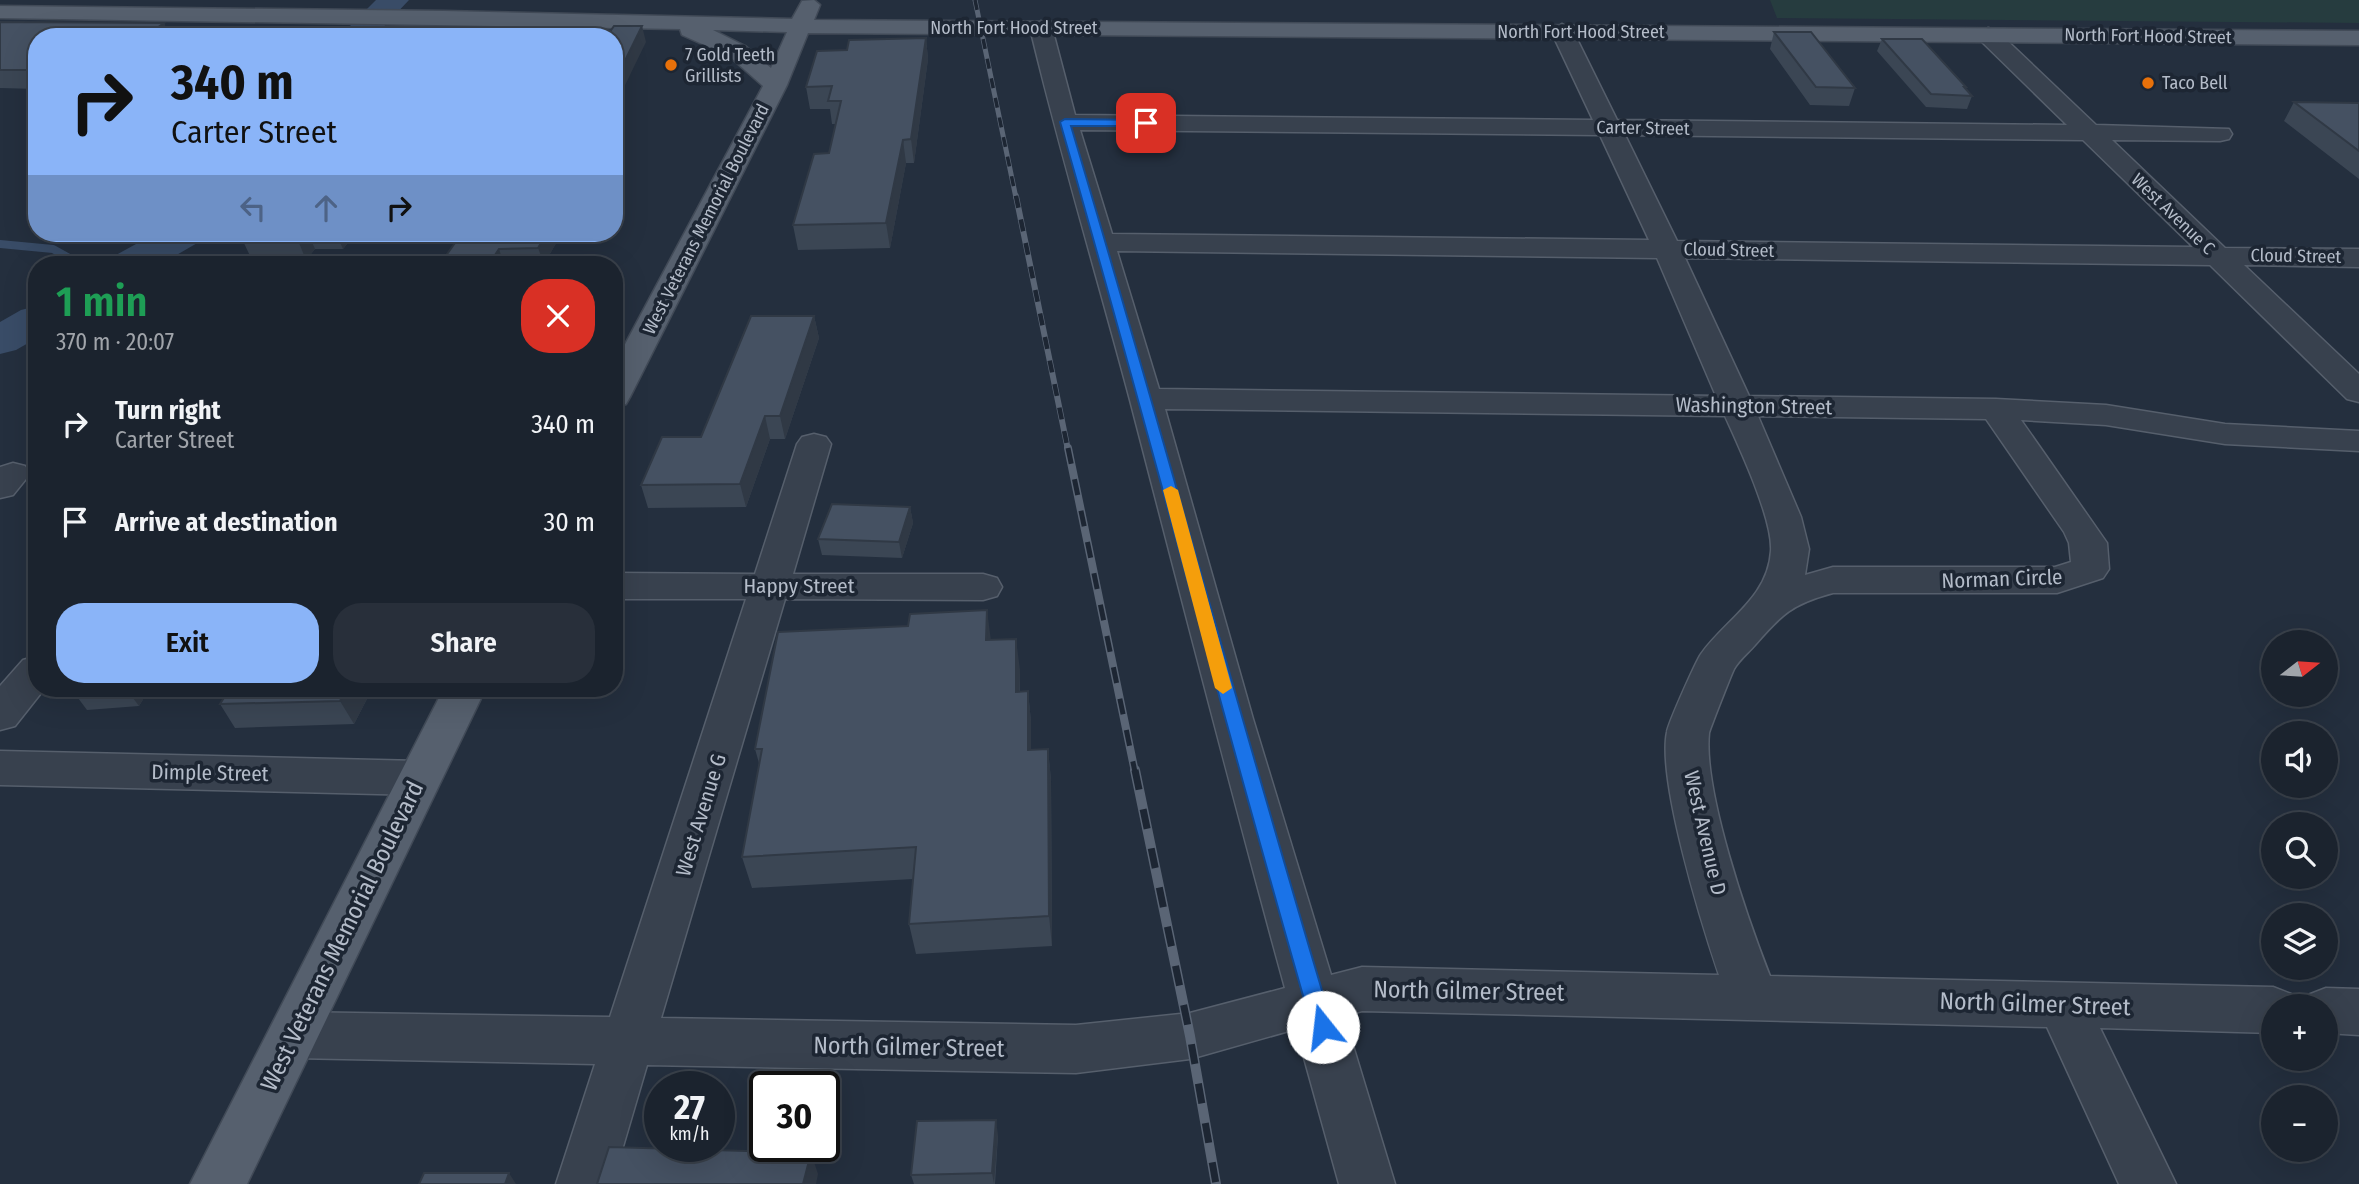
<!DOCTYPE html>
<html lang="en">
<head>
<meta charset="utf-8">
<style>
  body { margin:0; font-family:"Fira Sans Condensed",sans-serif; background:#282f3a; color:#f1f3f6; height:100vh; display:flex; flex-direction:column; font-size:26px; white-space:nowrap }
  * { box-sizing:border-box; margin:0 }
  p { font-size:23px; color:#a0a4aa }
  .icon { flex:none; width:38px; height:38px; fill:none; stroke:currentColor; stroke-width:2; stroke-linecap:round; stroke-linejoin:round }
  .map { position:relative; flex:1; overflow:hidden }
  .details { position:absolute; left:28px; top:256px; width:595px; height:441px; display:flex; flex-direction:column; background:#1b232e; border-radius:28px; box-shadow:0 7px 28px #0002,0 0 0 2px #39404a }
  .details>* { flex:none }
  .hud { position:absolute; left:28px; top:28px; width:595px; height:214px; border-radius:28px; box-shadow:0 7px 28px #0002,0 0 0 2px #39404a; background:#8ab4f8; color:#111; overflow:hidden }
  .needle { width:46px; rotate:73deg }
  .fabs { position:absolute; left:2261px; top:630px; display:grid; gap:14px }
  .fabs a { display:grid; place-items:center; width:77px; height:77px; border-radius:50%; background:#1b232e; box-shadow:0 7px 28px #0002,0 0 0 2px #39404a; font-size:35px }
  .speed { position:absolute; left:644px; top:1071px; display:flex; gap:14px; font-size:35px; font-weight:700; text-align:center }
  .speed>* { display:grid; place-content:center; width:91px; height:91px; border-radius:50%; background:#1b232e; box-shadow:0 7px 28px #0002,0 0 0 2px #39404a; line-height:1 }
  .speed small { font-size:18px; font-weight:400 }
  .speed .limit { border:4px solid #111; border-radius:10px; background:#fff; color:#111 }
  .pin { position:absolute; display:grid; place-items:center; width:60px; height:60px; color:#fff; margin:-30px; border-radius:14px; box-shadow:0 4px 10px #0006 }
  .me { position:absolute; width:77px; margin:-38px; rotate:344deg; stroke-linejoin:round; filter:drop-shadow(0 0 5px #0008) }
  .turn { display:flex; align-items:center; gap:24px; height:147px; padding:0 28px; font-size:32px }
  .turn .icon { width:91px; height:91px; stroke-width:2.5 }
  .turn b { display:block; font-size:49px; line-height:60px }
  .lanes { display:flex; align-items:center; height:66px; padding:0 28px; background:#0003; justify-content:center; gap:35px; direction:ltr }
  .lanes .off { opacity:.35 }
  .round { display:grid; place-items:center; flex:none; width:74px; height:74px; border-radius:28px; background:#282f3a }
  .overview { display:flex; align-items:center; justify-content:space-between; height:119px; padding:0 28px }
  h1 { font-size:42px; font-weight:600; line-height:52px; color:#1e9e55 }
  .primary-button { display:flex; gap:14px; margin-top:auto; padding:14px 28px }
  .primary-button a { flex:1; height:80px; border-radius:28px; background:#8ab4f8; color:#111; font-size:28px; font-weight:600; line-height:80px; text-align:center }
  .primary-button a+a { background:#282f3a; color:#f1f3f6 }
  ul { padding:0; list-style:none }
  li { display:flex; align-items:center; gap:21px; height:98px; padding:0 28px }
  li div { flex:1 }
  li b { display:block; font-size:26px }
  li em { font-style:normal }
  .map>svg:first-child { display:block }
</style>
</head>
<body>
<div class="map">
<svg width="2359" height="1184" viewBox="0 0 2359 1184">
  <rect width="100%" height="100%" fill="#242f3e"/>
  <path fill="#263c3f" d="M1770 0H2359V23L1777 18Z"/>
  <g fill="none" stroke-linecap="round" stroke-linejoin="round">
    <path stroke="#394c67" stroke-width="8" d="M0 244 53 249 80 264"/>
    <path fill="#394c67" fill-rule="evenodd" d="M376 0H409L374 37H339Z
      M156 233H205L199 242 161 264H110L116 255Z
      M37 306V338L16 350 0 354V322L21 310Z"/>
    <g stroke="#565f6c" stroke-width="3">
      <path id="minor" d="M1041 21 1052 28 1075 115 1593 120 1551 31 1562 24 1573 31 1617 120 2067 125 1980 40 1977 35 1988 28 1996 30 2096 125 2229 129 2232 134 2229 139 2220 141 2112 140 2225 248 2359 249V267L2244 265 2359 374V402L2347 399 2210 265 1685 258 1749 396 1996 399 2106 405 2225 424 2359 431V451L2225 444 2106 425 2021 420 2107 543 2109 569 2103 578 2057 593H1833C1792 604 1782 614 1755 645 1749 652 1739 660 1734 669 1731 675 1710 729 1709 733 1703 791 1748 920 1770 976L2273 987 2291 994 2297 1006H2273V1033L2100 1028 2176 1184H2119L2047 1027 1362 1011 1344 1016 1395 1184H1339L1296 1029 1190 1059 1076 1073 647 1065 612 1184H556L595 1064 293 1058 275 1051 267 1035 275 1019 293 1012 610 1017 746 599H614V573L755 574 797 444 802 437 814 434 826 437 831 444 793 574H983L997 578 1002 587 997 596 983 600 785 599 661 1018 1076 1025 1190 1013 1285 988C1231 792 1181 596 1130 400 1097 276 1060 153 1030 28ZM1080 130 1600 135 1649 240 1112 234ZM1625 135 2083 140 2193 247 1677 241ZM1117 251 1657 258 1716 396 1159 389ZM1165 409 1725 416C1739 447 1773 519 1771 551 1768 598 1726 619 1701 654 1696 661 1668 724 1667 732 1657 780 1702 925 1719 975L1362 967 1331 975 1253 719ZM1758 416 1986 419 2064 532 2069 543 2071 562 2055 567H1833L1805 575 1809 549 1801 517Z
        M13 463 25 466 30 474 13 495 0 498V467Z
        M37 656V688H45L15 726 0 730V686L23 660Z
        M0 751 419 761 435 766 441 778 435 790 419 795 0 785Z
        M2326 988 2359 989V1035L2326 1033V1006H2303L2308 995Z"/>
    </g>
    <g stroke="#414a57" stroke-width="3">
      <path id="major" d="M814 0 820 5 814 20 2359 31V45L808 33 787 85 630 397 626 404 614 407V365L763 86 729 56 682 35 680 29 0 18V6L444 11 792 19 802 1ZM713 30 787 32 771 68 745 46Z
        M444 688H486L247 1184H190Z"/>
    </g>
    <use href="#minor" fill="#38414e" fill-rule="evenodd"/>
    <use href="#major" fill="#56606e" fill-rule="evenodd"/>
    <g stroke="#5a6575" stroke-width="5">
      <path id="rail-far3" d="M975 0 1016 198"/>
    </g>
    <g stroke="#5a6575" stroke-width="6">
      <path id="rail-far2" d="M1016 196 1068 450"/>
    </g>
    <g stroke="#5a6575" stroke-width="8">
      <path id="rail-far1" d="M1068 448 1135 772"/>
    </g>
    <g stroke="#5a6575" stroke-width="10">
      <path id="rail" d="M1135 770 1190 1036 1216 1184"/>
    </g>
    <use href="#rail-far3" stroke="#1d2633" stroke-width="3.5" stroke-dasharray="10" stroke-linecap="butt"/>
    <use href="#rail-far2" stroke="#1d2633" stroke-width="4.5" stroke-dasharray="12" stroke-linecap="butt"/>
    <use href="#rail-far1" stroke="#1d2633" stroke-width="5" stroke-dasharray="16" stroke-linecap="butt"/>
    <use href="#rail" stroke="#1d2633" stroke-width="7" stroke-dasharray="20" stroke-linecap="butt"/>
  </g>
  <path fill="#3b4654" d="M0 22 164 23 170 37H37V89L0 88Z
    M1774 32 1855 88 1849 106 1810 105 1770 49Z
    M926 38 928 59 914 163H906L890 248 798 250 793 225 829 153 836 124H832L830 109H810L806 87 847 50Z
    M1882 39 1966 87V89L1972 96 1967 109 1926 107 1877 51Z
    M2294 102 2359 103V179L2284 121Z
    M248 233H356L343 249H315L306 260H252L242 239Z
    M462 233H562L544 264H440Z
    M814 316 819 338 785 439H770L746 507 648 508 641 485 701 437Z
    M910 507 913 523 902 558 822 555 818 539Z
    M991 640 1020 670V692L1028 691 1031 722V750L1048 749 1051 780 1052 946 916 954 909 924 913 879 752 888 742 857 759 763 755 749Z
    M79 688H150L139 706 87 710 75 694Z
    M230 688H361L367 699 354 724 235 728 220 704Z
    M998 1135 995 1184H914L911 1175Z"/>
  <path fill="#303945" d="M164 23 170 37H144Z
    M642 26 646 42 614 108V83Z
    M926 38 928 59 914 163 911 139Z
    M903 140 906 163 890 248 886 223Z
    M302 233H308L315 249 306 260 297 238Z
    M336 233H356L343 249Z
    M547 233H562L544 264 538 248Z
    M499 249 504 264H489Z
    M814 316 819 338 785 439 780 416Z
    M765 416 770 439 746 507 740 484Z
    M910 507 913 523 902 558 899 542Z
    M987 610 991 641 986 640Z
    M1016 639 1020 670 1019 723 1016 692Z
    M129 688H150L139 706 127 690Z
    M342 688H361L367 699 354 724 340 701Z
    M1028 691 1031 722V781L1028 750Z
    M1048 749 1051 780 1052 946 1049 916Z
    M996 1120 998 1135 994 1184 992 1173Z
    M811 1153 818 1174 816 1184H803Z
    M509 1173 516 1184H505Z"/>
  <path fill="#455162" stroke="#303945" stroke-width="2" d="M0 22 164 23 144 37H37V70H0Z
    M614 26H642L614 83V37H563L567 33H609Z
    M1774 32H1811L1855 88 1816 87Z
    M926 38 911 139 903 140 886 223 793 225 814 154 829 153 841 101H828L832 86 806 87 817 51 847 50 849 40Z
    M1882 39H1922L1966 87H1964L1972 96 1931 94Z
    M2294 102 2359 103V151Z
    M248 233H302L297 238 242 239Z
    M462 233H547L538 248 499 249 489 264H440Z
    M751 316H814L780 416H765L740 484 641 485 662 437H701Z
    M832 504 910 507 899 542 818 539Z
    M987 610 986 640 1016 639V692L1028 691V750L1048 749 1049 916 909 924 916 847 742 857 762 749H755L778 632 908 626 910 614Z
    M79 688H129L127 690 75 694Z
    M230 688H347L340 701 220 704Z
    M996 1120 992 1173 911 1175 917 1121Z
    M609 1147 811 1153 803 1184H597Z
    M424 1173H509L505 1184H419Z"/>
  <path fill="#1a73e8" stroke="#114b97" stroke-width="2" d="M1065 119 1146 120 1152 123 1146 126H1071C1161 426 1243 728 1333 1027L1330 1034 1323 1037 1315 1034 1312 1027C1225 727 1147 424 1060 122Z"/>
  <path fill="#f59e0b" d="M1171 486 1178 490 1232 688 1223 694 1215 688 1163 490Z"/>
  <g fill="#e8710a" stroke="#1d2633" stroke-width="2.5">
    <circle cx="671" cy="65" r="7"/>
    <circle cx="2148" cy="83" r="7"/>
  </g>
  <g text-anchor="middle" stroke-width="7" stroke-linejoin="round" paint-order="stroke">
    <g font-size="18" fill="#b4bcc9" stroke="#1d2633">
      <text x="1014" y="34">North Fort Hood Street</text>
      <text x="1581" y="38">North Fort Hood Street</text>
      <text transform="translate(2148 36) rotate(1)" y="6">North Fort Hood Street</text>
      <text transform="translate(1643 128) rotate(1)" y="6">Carter Street</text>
      <text transform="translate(2173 214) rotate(44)" y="6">West Avenue C</text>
      <text transform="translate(706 219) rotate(-63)" y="6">West Veterans Memorial Boulevard</text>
      <text transform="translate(1729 250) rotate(1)" y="6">Cloud Street</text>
      <text transform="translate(2296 256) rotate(1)" y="6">Cloud Street</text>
    </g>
    <g font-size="18" fill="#b4bcc9" stroke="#1d2633" text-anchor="start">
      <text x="685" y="61">7 Gold Teeth<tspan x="685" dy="21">Grillists</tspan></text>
      <text x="2162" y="89">Taco Bell</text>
    </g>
    <g font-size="21" fill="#b4bcc9" stroke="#1d2633">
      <text transform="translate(1754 406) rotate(1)" y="7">Washington Street</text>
      <text transform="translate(2002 579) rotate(-2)" y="7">Norman Circle</text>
      <text x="799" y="593">Happy Street</text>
      <text transform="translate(210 773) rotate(1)" y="7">Dimple Street</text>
      <text transform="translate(701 815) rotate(-73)" y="7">West Avenue G</text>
      <text transform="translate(1705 833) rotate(77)" y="7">West Avenue D</text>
    </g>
    <g font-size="24" fill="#b4bcc9" stroke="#1d2633">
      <text transform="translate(342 936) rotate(-64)" y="8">West Veterans Memorial Boulevard</text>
      <text transform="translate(1469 991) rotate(1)" y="8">North Gilmer Street</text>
      <text transform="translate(2035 1004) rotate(2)" y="8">North Gilmer Street</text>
      <text transform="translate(909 1047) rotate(1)" y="8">North Gilmer Street</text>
    </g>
  </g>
</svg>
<div class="fabs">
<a><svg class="needle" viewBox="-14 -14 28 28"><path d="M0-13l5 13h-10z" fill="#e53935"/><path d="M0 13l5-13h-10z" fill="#a0a4aa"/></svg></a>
<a><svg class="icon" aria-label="sound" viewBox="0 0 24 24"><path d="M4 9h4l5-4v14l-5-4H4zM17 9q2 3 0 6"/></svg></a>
<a><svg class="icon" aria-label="search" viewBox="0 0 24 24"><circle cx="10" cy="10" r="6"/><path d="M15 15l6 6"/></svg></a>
<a><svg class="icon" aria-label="layers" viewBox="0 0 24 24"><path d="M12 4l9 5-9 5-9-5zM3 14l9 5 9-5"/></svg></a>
<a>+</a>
<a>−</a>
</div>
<div class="speed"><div>27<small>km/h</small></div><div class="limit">30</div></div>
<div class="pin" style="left:1146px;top:123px;background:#d93025"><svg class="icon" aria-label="arrive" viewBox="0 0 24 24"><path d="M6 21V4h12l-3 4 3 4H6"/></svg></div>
<svg class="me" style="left:1323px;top:1027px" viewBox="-20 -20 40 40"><circle r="19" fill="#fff"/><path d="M0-13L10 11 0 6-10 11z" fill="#1a73e8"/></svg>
<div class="hud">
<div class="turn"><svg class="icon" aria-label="right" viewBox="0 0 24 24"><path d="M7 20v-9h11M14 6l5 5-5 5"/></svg><div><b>340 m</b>Carter Street</div></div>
<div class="lanes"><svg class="icon off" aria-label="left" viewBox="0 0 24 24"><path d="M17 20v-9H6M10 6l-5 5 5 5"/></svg><svg class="icon off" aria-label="ahead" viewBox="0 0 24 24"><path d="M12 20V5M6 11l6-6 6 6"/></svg><svg class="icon" aria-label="right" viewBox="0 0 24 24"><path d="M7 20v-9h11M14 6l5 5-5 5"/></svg></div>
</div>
<section class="details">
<div class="overview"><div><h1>1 min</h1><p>370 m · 20:07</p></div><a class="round" style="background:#d93025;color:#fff"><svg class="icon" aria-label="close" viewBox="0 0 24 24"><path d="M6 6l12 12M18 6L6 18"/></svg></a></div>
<ul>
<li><svg class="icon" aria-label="right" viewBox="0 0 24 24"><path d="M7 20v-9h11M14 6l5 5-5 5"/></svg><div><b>Turn right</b><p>Carter Street</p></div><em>340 m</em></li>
<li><svg class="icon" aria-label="arrive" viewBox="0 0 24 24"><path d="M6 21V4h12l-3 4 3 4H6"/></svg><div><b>Arrive at destination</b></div><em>30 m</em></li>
</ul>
<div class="primary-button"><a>Exit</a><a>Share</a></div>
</section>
</div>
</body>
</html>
